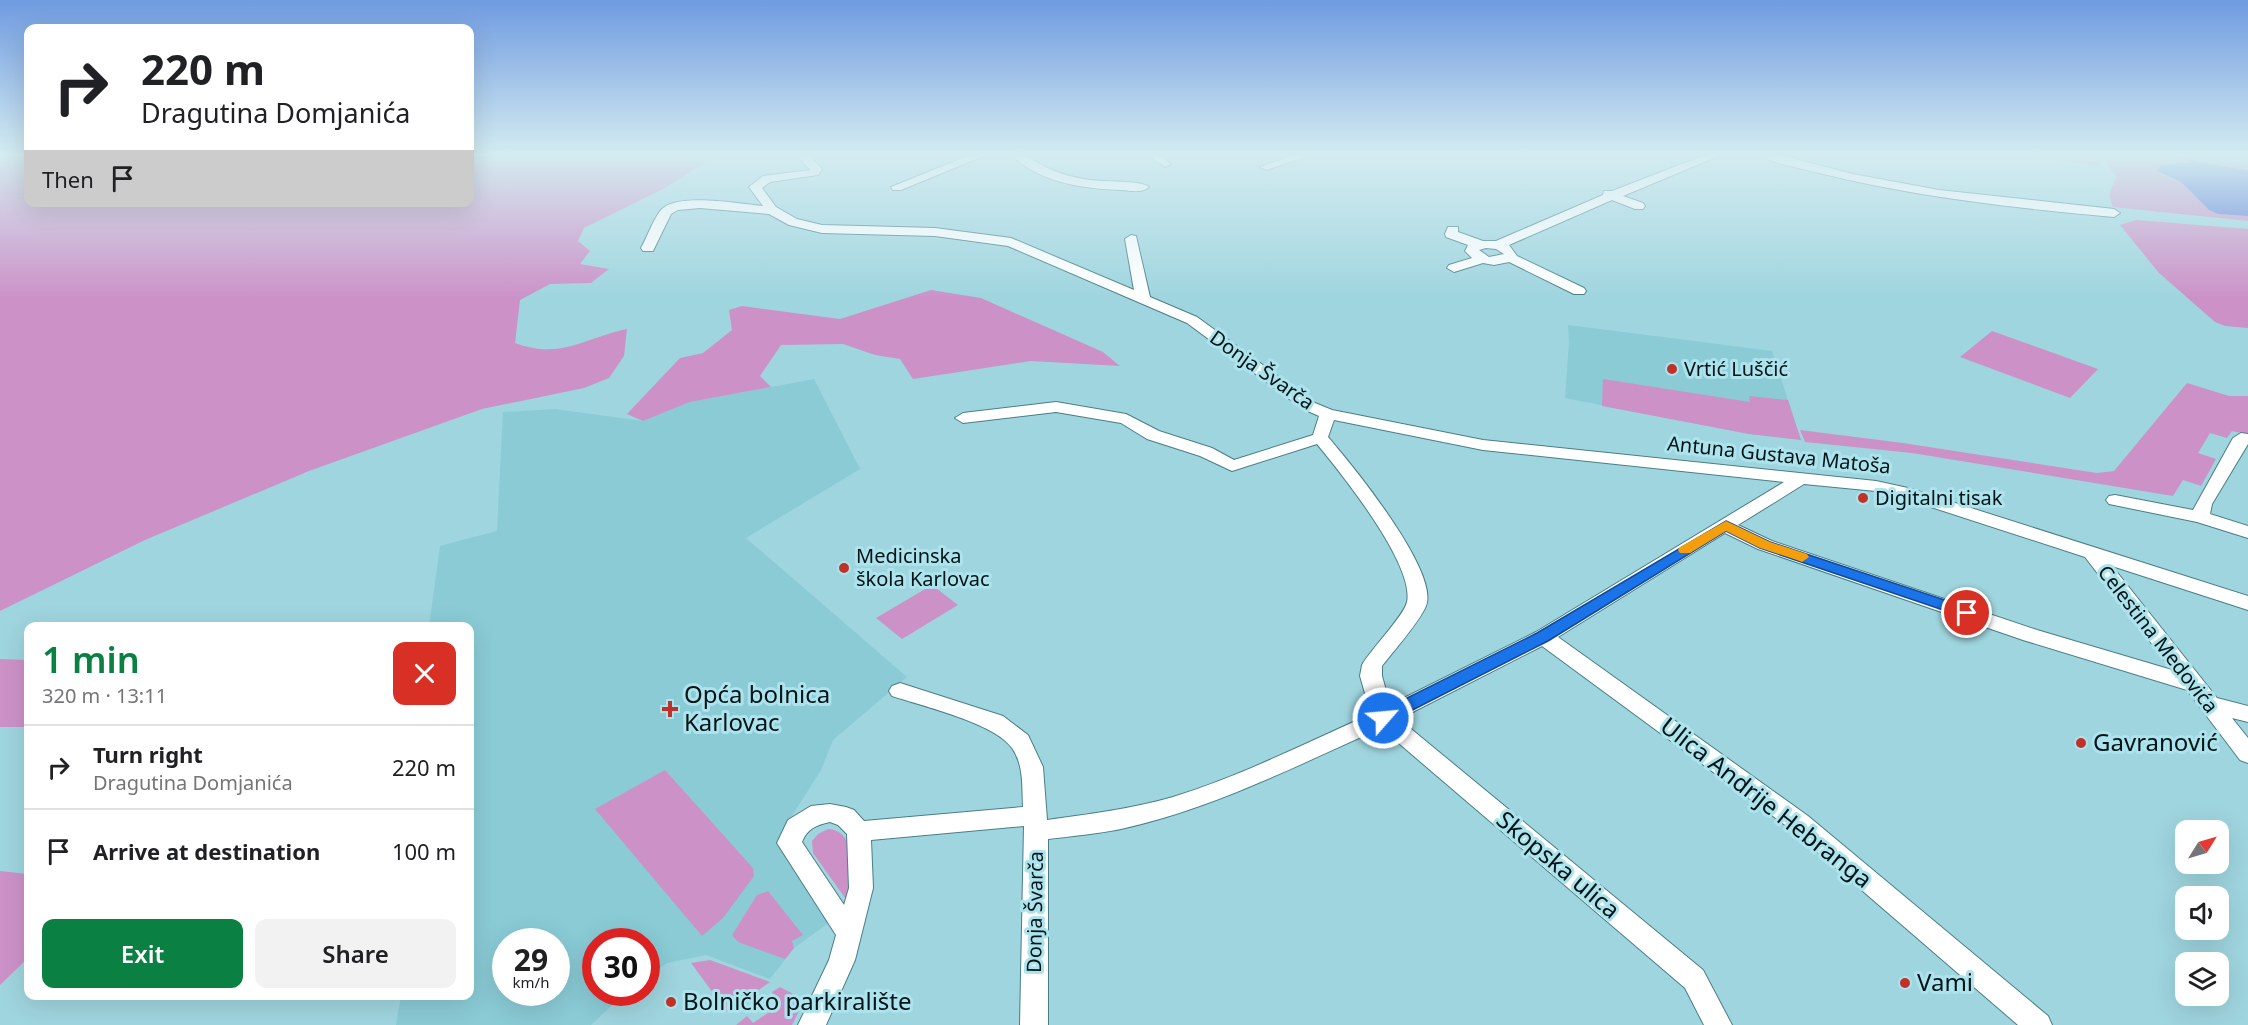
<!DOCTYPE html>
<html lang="en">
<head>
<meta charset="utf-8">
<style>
  body { margin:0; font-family:"Noto Sans",sans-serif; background:#f2f2f2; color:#202124; height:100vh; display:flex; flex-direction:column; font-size:22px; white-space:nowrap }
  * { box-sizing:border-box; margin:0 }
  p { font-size:20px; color:#757577 }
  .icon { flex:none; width:33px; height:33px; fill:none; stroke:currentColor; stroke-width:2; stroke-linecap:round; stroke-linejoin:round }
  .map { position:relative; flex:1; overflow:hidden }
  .details { position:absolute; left:24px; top:622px; width:450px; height:378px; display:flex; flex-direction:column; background:#fff; border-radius:12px; box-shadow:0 6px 24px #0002 }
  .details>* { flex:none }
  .banner { position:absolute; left:24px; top:24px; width:450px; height:183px; border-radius:12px; box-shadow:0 6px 24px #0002; background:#fff; color:#202124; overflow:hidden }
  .needle { width:39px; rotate:53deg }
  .buttons { position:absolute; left:2175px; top:820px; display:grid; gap:12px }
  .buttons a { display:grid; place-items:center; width:54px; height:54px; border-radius:12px; background:#fff; box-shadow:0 6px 24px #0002; font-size:30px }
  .speed { position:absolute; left:492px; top:928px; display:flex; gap:12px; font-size:30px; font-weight:700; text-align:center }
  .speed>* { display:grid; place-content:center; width:78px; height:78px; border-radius:50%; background:#fff; box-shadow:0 6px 24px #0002; line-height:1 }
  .speed small { font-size:15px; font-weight:400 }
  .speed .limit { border:9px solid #d22; background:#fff; color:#111 }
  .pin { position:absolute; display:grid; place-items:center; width:51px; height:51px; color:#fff; margin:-26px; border:3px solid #fff; border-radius:50%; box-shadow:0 2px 6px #0007 }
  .me { position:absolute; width:66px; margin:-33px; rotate:63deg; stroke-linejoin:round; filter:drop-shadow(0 0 4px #0008) }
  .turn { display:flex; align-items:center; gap:21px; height:126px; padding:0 18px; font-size:27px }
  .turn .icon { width:78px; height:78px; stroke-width:2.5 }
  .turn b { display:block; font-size:42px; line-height:51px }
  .then { display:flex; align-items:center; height:57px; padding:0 18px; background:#0003; gap:12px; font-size:22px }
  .round { display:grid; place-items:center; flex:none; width:63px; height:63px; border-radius:12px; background:#f2f2f2 }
  .overview { display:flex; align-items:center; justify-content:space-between; height:102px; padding:0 18px }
  h1 { font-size:36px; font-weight:600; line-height:45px; color:#0b8043 }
  .primary-button { display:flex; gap:12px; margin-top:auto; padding:12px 18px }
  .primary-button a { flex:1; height:69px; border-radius:12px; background:#0b8043; color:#fff; font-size:24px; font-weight:600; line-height:69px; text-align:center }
  .primary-button a+a { background:#f2f2f2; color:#202124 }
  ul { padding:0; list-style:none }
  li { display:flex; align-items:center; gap:18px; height:84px; padding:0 18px; border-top:2px solid #e0e0e0 }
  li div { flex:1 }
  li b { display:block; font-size:22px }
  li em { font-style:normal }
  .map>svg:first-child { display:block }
</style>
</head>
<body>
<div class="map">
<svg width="2248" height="1025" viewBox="0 0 2248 1025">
  <rect width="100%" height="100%" fill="#9fd5df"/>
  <path fill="#8acbd6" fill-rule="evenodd" d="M1568 325 1772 351 1801 440 1749 434 1565 398 1569 342Z
    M814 379 860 469 746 538 907 677 833 740 821 770 788 822 834 919 794 948 770 979 706 955 667 963 647 975 646 942H596V993H625L591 1025H396L401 996H470V627H429L440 546 497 531 503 412 555 409 643 421 690 402ZM506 942H556V993H506Z"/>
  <path fill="#cc92c8" d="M0 155H28V202H470V155H716L665 188 584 228 578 241 590 251 580 264 609 269 591 283 550 284 520 300 515 343C561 360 584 338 627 329L624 356 609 378 584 388 482 409 309 471 145 540 0 611Z
    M2016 155H2091L2100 166Z
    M2101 155H2189L2248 164V170C2215 165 2195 162 2161 165L2157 171 2181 182 2209 210 2218 214 2248 216V221L2113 207 2109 195 2116 177Z
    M2136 220 2248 229V328L2225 326 2215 322 2159 273 2120 225Z
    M931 290 981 298 1103 352 1120 366 1031 361 913 379 900 359 875 355 843 344 781 345 760 376 771 387 690 402 643 421 627 414 680 358 703 353 732 330 729 310 742 306 840 319Z
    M1992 331 2098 369 2070 398 1960 357Z
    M1603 379 1750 402 1749 396 1788 400 1801 440 1749 434 1602 406Z
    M2187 383 2229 396H2248V434L2232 431 2227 438 2210 433 2198 453 2216 459 2201 486 2183 480 2173 496 1912 453 1805 442 1800 430 1903 443 2097 473 2114 471Z
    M932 585 958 605 902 639 876 618Z
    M0 659 28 660V727H0Z
    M665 770 753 868 754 876 723 918 702 936 595 809Z
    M828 829C859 830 852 881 848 902L813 853 812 841 818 834Z
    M0 871 28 874V958L0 985Z
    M768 891 803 935 792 941 794 948 785 959 738 942 732 935 757 895Z
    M710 960 770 982 727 1012 691 963Z
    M780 987 797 996 802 1005 792 1025H736L747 1016 753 1023 781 1004 772 992Z"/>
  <path fill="#5975d4" d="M2196 162 2248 170V216L2218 214 2209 210 2181 182 2157 171 2161 165Z"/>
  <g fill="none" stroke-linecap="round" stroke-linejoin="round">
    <path stroke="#5975d4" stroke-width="3" d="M2176 155 2196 162"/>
    <g stroke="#497e86" stroke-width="2">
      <path id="minor" d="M797 155H809L822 169 818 175 770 182 762 188 776 207 797 219 822 225 935 228 1011 238 1134 290 1125 239 1131 235 1136 236 1150 297 1197 317 1315 403 1332 410 1483 440 1876 481 1908 488 2248 596V610L2112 566 2217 698 2248 706V722L2232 718 2248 738V763L2240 760 2187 690 2023 640 1758 549 1725 533 1558 637 1808 816 2048 1016 2052 1025H2018L1792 830 1542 646 1399 719 1703 970 1732 1025H1704L1685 988 1381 728C1296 766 1212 809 1121 829 1097 834 1072 836 1048 839V1025H1020L1024 826 871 840 873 888 855 960 826 1025H798L829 960 836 935 777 843 788 820 811 806 830 804 846 807 854 810 864 821 1023 807C1022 787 1024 765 1012 748 995 723 922 706 892 696L889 691 892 686 900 683 1003 716 1028 735 1043 767 1047 820C1090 814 1131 809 1173 797 1241 776 1306 743 1371 714L1360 676 1362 665C1371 649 1404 616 1407 602 1415 565 1341 473 1317 444L1232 471 1200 456 1147 439 1121 423 1056 412 963 423 955 418 963 413 1056 402 1126 414 1159 431 1212 448 1234 460 1313 435 1319 416 1303 409 1187 323 1008 246 935 236 822 233 789 225 769 214 700 208 678 210 671 214 653 251H643L641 248C648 236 652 221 661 210 677 192 740 204 763 206L749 187 763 176 810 170ZM1334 420 1483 450 1784 482 1536 632 1390 705 1382 676V666C1393 652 1420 621 1426 606 1440 572 1352 465 1328 437ZM1804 484 1876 491 1897 496 2085 557 2172 670 2037 630 1772 541 1738 525ZM830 822 838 825 847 834 849 888 844 905 802 842C807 829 816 825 830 822Z
        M970 155H986L901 190H893L891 187Z
        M1012 155C1028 154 1036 163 1050 169 1063 175 1076 178 1090 180 1103 182 1141 180 1149 187 1143 193 1131 191 1122 190 1087 189 1038 183 1012 155Z
        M1147 155H1160L1171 164 1165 167Z
        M1294 155H1311L1266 170 1260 167Z
        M1705 155H1721L1623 196 1643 203 1645 206 1643 209H1635L1612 200 1509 245 1517 256 1584 288 1586 291 1584 294H1574L1509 262 1494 265 1483 263 1454 272 1447 268 1449 265 1472 258 1465 251 1468 245 1446 237 1445 234 1448 227H1458V232L1483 241H1496L1603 195 1604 191H1612ZM1486 248 1496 249 1504 254 1489 257 1479 250Z
        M1762 155H1780L1853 174 1939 190 2114 209 2120 213 2114 217C2014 208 1916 197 1819 173 1805 169 1772 164 1762 155Z
        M2241 433 2248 434V444L2212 504 2210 514 2248 526V538L2197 522 2109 504 2106 500 2109 496 2115 495 2193 510 2233 438Z"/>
    </g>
    <use href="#minor" fill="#fff" fill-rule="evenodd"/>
  </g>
  <linearGradient id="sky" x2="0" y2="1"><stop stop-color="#6f9be0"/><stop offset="0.52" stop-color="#d4ecf1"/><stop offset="1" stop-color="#d4ecf1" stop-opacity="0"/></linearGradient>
  <rect width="2248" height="298" fill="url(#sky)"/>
  <path fill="#1a73e8" stroke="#114b97" stroke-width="1.5" d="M1726 521 1770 542 1972 609 1974 613 1967 618 1961 616 1760 548 1726 531 1548 641 1389 722 1383 724 1377 722 1375 718 1377 713 1537 633Z"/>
  <path fill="#f59e0b" d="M1726 521 1770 542 1807 554 1809 557 1802 562 1797 560 1760 548 1726 531 1690 553H1680L1678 550 1680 547Z"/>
  <g fill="#c03227" stroke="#ace3ec" stroke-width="2">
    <circle cx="1672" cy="369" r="6"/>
    <circle cx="1863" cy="498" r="6"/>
    <circle cx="844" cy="568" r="6"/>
    <path d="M667 700h6v6h6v6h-6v6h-6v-6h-6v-6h6z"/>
    <circle cx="2081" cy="743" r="6"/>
    <circle cx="1905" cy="983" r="6"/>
    <circle cx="671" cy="1002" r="6"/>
  </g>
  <g text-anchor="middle" stroke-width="6" stroke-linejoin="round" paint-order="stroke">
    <g font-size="20" fill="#011417" stroke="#ace3ec" text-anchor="start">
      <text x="1684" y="376">Vrtić Luščić</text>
      <text x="1875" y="505">Digitalni tisak</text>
      <text x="856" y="563">Medicinska<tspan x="856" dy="23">škola Karlovac</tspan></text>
    </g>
    <g font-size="20" fill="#011417" stroke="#ace3ec">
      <text transform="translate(1262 370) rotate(35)" y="7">Donja Švarča</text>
      <text transform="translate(1779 455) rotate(6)" y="7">Antuna Gustava Matoša</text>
      <text transform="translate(2158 639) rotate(52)" y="7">Celestina Medovića</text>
      <text transform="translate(1035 912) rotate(-89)" y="7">Donja Švarča</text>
    </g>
    <g font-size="24" fill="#011417" stroke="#ace3ec" text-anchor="start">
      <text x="684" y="703">Opća bolnica<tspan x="684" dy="28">Karlovac</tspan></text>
      <text x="2093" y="751">Gavranović</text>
      <text x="1917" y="991">Vami</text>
      <text x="683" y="1010">Bolničko parkiralište</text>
    </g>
    <g font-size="24" fill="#011417" stroke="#ace3ec">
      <text transform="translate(1766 803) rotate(38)" y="8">Ulica Andrije Hebranga</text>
      <text transform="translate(1558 865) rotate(40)" y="8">Skopska ulica</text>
    </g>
  </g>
</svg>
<div class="buttons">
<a><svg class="needle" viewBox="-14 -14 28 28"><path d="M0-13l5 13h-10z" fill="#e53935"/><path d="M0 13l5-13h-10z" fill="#757577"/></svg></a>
<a><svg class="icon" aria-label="sound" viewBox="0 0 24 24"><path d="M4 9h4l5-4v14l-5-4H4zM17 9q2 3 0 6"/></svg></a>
<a><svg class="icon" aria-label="layers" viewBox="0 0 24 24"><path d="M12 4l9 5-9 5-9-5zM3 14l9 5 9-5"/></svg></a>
</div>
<div class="speed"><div>29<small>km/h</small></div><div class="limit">30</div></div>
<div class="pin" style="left:1967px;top:613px;background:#d93025"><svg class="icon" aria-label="arrive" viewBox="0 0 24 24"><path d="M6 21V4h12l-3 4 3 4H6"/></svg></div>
<svg class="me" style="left:1383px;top:718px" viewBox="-20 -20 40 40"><circle r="17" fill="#1a73e8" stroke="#fff" stroke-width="3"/><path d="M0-11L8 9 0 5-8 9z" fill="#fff"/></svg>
<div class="banner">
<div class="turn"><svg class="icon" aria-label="right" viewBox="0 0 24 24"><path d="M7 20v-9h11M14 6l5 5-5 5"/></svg><div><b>220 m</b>Dragutina Domjanića</div></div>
<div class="then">Then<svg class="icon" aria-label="arrive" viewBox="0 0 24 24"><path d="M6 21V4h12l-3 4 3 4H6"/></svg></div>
</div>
<section class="details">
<div class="overview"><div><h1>1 min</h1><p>320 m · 13:11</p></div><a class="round" style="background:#d93025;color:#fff"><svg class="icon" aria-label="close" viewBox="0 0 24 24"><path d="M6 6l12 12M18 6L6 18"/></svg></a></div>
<ul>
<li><svg class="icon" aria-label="right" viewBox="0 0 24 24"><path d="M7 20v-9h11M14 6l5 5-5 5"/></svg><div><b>Turn right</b><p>Dragutina Domjanića</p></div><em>220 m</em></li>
<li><svg class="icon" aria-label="arrive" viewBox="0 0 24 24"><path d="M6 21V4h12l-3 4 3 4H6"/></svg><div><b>Arrive at destination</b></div><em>100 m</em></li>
</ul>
<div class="primary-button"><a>Exit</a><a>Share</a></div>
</section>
</div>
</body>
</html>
